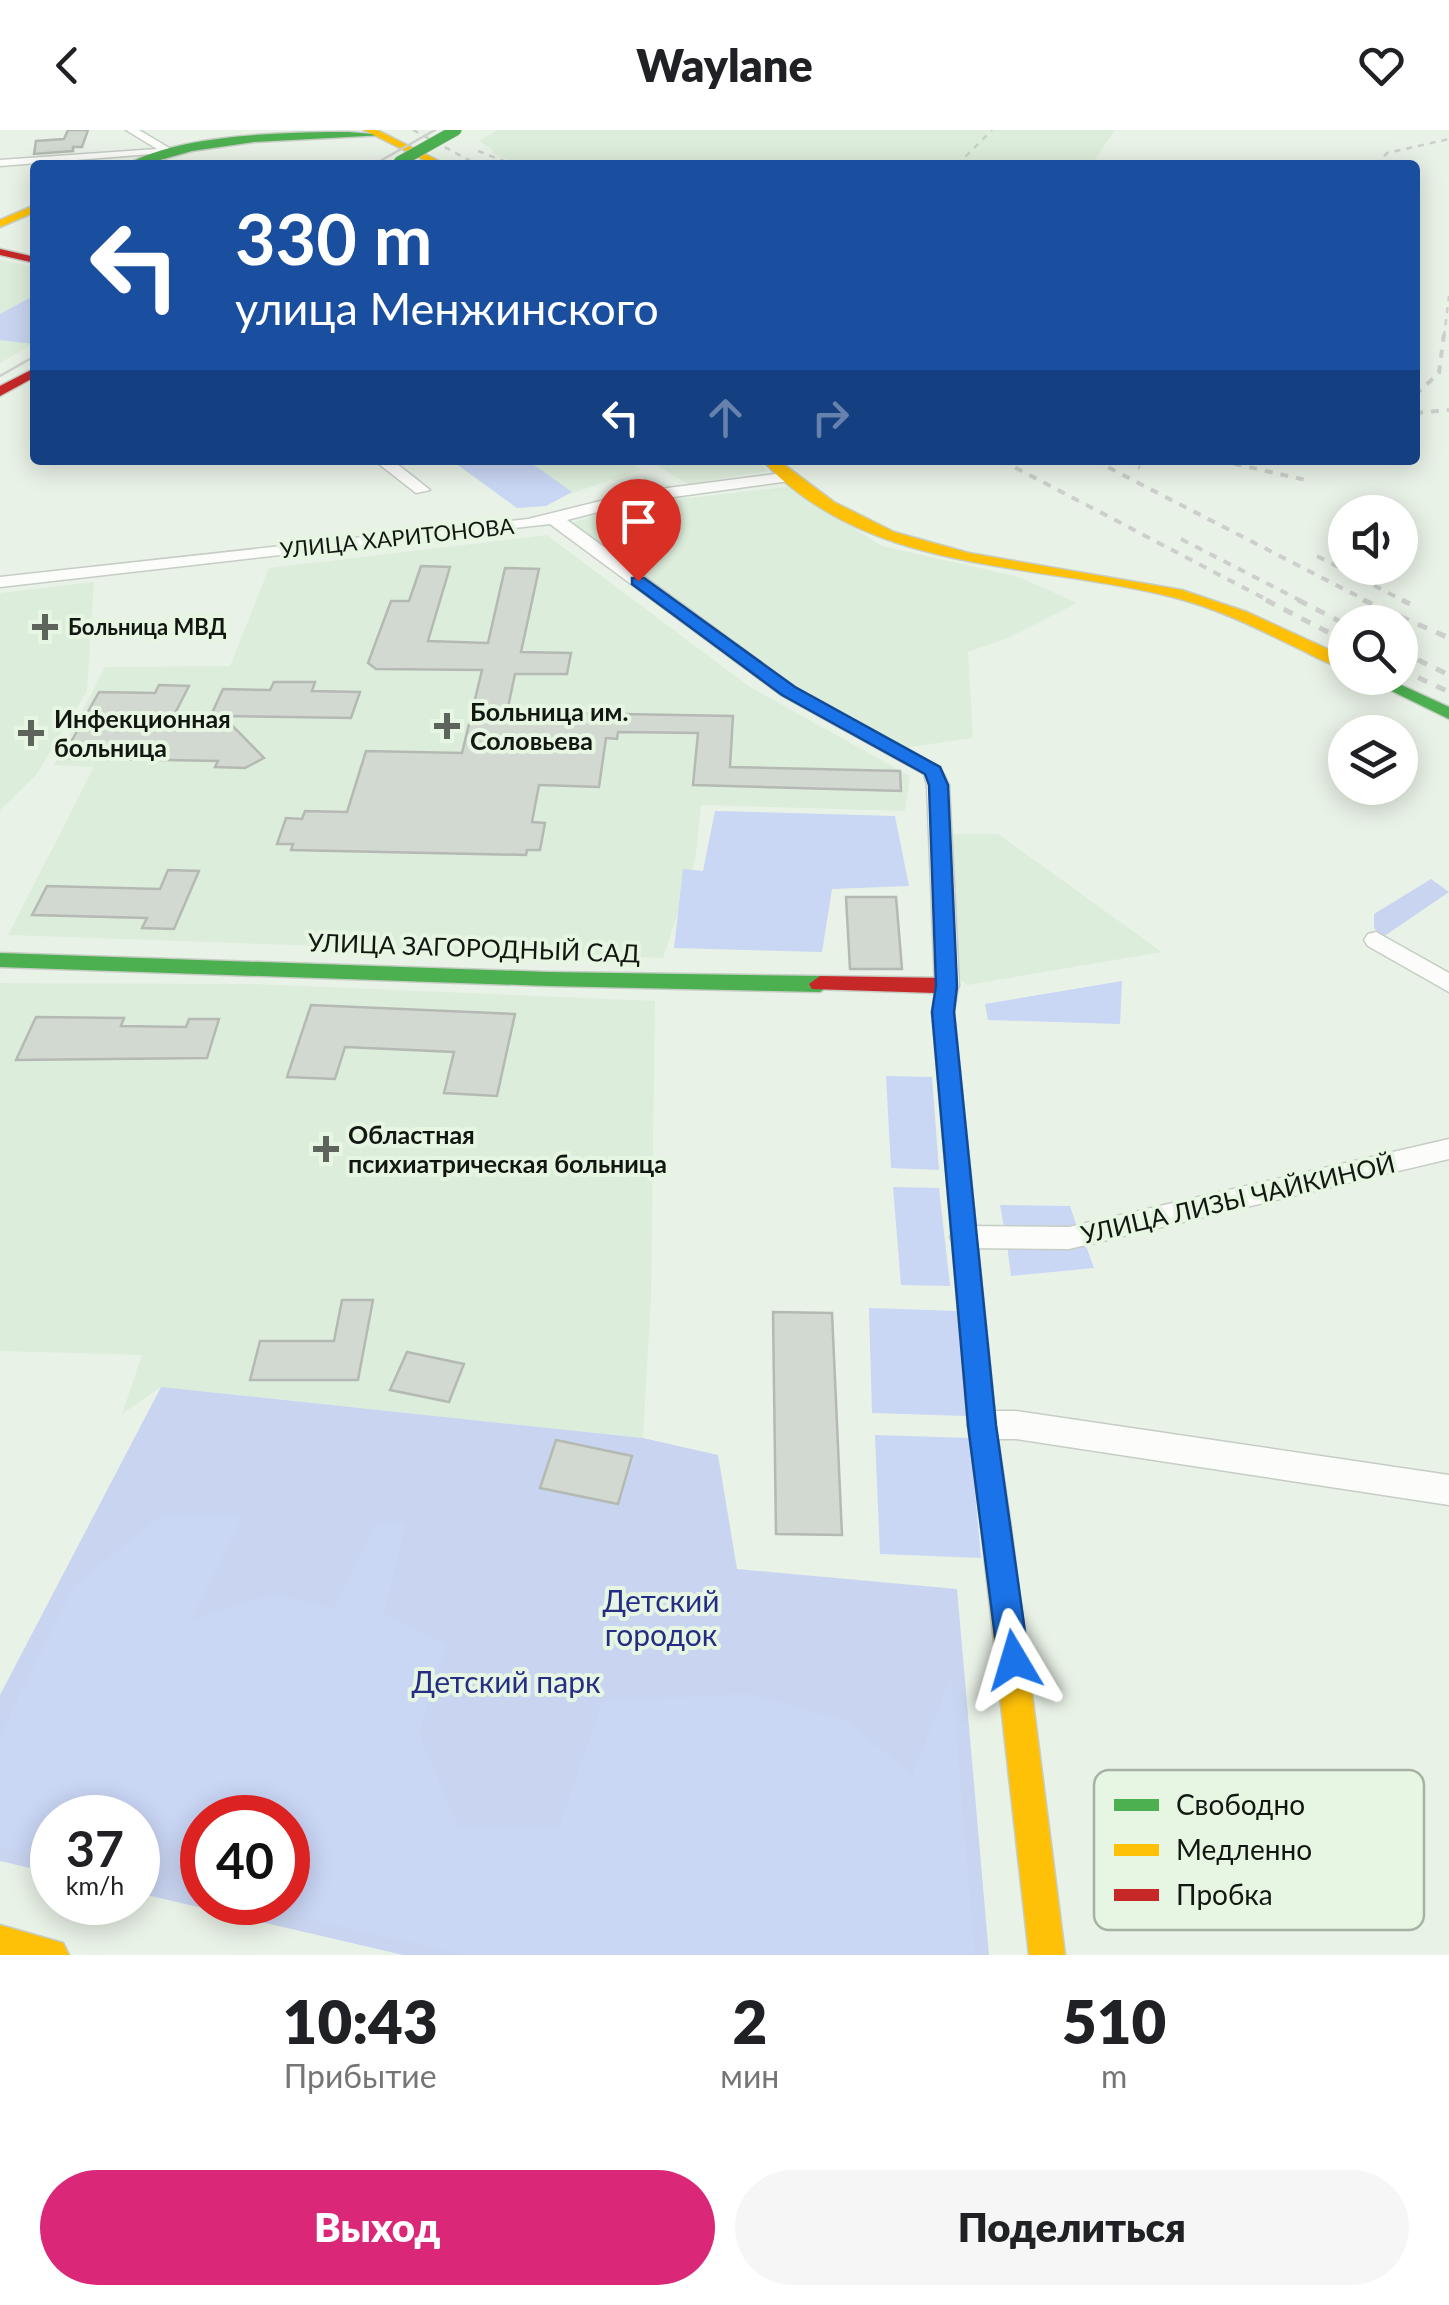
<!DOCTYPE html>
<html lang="ru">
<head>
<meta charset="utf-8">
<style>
  body { margin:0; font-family:Lato,sans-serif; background:#f6f6f6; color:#202124; height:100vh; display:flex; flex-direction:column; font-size:38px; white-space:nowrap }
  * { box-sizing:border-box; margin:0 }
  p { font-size:32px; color:#757577 }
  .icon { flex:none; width:55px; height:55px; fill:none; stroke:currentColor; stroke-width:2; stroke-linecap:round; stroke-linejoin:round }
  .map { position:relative; height:1825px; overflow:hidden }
  .details { display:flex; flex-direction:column; background:#fff; flex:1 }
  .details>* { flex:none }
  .guide { position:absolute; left:30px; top:30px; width:1390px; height:305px; border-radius:10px; box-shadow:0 5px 25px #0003; background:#1a4fa0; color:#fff; overflow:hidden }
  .tools { position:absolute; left:1328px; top:365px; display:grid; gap:20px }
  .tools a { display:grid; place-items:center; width:90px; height:90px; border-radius:50%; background:#fff; box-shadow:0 5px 25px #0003; font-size:50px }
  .speed { position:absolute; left:30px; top:1665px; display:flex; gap:20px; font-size:50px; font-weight:700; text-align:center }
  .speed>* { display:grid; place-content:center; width:130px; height:130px; border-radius:50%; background:#fff; box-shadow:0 5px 25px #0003; line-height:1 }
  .speed small { font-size:25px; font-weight:400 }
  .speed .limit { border:15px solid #d22; background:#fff; color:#111 }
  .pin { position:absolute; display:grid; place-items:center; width:85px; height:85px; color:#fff; margin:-102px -42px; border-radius:50% 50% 50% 0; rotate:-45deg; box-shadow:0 0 10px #0007 }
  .pin .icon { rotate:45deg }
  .me { position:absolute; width:110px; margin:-55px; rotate:353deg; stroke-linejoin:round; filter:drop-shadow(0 0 8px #0008) }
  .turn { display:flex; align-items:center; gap:35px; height:210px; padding:0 40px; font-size:45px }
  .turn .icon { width:130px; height:130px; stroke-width:2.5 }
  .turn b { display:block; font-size:70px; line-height:85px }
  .lanes { display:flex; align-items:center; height:95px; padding:0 40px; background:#0003; justify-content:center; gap:50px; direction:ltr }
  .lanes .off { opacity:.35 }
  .eta { display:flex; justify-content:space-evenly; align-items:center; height:170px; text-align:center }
  .eta b { font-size:60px; font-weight:800; line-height:70px }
  .cta { display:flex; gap:20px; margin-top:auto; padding:20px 40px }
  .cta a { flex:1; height:115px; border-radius:60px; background:#db2777; color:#fff; font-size:40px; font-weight:800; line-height:115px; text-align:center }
  .cta a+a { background:#f6f6f6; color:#202124 }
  header { display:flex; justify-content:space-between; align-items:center; height:130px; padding:0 40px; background:#fff; font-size:45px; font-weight:800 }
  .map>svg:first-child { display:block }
</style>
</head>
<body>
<header><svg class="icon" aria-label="back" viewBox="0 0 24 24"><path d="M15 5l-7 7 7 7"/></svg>Waylane<svg class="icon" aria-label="heart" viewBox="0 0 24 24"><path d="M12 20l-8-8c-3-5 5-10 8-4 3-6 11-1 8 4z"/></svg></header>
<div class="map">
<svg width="1449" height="1825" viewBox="0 0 1449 1825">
  <rect width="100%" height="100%" fill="#e9f2e7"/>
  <path fill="#ddeddb" d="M498 0H1115L1091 35H521L492 23 493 20 479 11Z
    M0 129 35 138V213L0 233Z
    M504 330H627L641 340 558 368Z
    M648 330H753L769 341 688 354Z
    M787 357 882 416 1019 447 1077 473 1008 508 968 522 973 608 902 618 796 559 571 393 634 374Z
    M547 405 750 557 910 646 905 681 701 675 695 731 663 828 8 805 94 637 54 635 105 537 230 536 269 438Z
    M94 452 87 561 36 645 0 680V463Z
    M949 704H998L1162 822 968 855 955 847Z
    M0 853 254 854 655 871 651 1168 643 1308 161 1257 122 1284 142 1225 0 1221Z"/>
  <path fill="#c9d5f0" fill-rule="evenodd" d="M35 165V214L0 210V184Z
    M1431 749 1449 762 1383 807 1374 798V784Z
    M161 1257 643 1308 718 1325 737 1439 957 1459 989 1825H403L138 1763V1688H52V1743L0 1731V1565ZM202 1688H288V1772H202Z"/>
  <path fill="#c9d6f4" d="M451 330H527L572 362 546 376 517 378Z
    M715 681 895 686 909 756 832 759 822 822 674 818 683 739 703 741Z
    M1122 851 1120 894 988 890 985 874Z
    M886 946 932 947 939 1040 891 1038Z
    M893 1057 939 1058 950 1156 901 1155Z
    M1000 1075 1070 1076 1078 1100 1005 1103Z
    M1085 1113 1094 1138 1011 1146 1007 1115Z
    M869 1178 958 1181 966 1286 872 1283Z
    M875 1305 970 1308 981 1428 880 1424Z
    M162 1385H243L191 1490 273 1464 334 1479 376 1393 406 1392 384 1484 446 1514 419 1603 458 1697H559L603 1571 747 1564 849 1591 912 1646 951 1546 975 1825H466L236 1773 288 1772V1688H202V1765L138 1750V1688H52V1730L0 1718V1606L74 1456Z"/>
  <path fill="#d2d9d0" stroke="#b4bab3" stroke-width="2.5" d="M68 0H88L82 17H73V21L34 24 36 11 64 9Z
    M421 436 450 437 428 511 488 513 505 438 539 439 521 522 571 523 567 544H515L507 582 733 586 730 637 900 641 901 661 693 655 698 603 618 602 617 609 606 608 599 657 539 655 532 692 545 693 540 720H527L526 725 291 720 293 714H277L286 688 302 689 305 681 347 682 366 621 462 623 482 540 376 539 368 533 391 471H409Z
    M274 552H315L312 561 360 562 351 588 223 586 264 628 245 638 215 637 218 631 62 628 99 562 155 563 159 555 189 556 169 595 206 596 223 559 270 560Z
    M168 740 199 741 174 799 142 798 147 788 32 785 47 756 160 759Z
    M846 767H896L902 839H850Z
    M311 875 515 884 497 966 444 963 454 922 345 917 335 949 287 947Z
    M36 887 124 888 121 896 186 897 189 889H219L207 928 16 930Z
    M342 1170H373L358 1250H250L260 1211H334Z
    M773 1182 832 1183 842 1405 776 1404Z
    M407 1222 464 1234 449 1272 390 1260Z
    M556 1310 632 1326 618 1374 540 1358Z"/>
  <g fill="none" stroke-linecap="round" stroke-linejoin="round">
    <g stroke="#c6cdc5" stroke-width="3">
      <path id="street" d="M126 0H139L176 22 0 36V30L157 19Z
        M374 330H392L430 360 416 363Z
        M791 342 797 344V350L637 372 567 390 795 557 940 637 949 655 959 856 956 862H938L935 856 927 655 924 644 781 565 550 394 0 457V447L528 389 637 362Z
        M1376 802 1449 843V862L1368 816 1364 810 1368 804Z
        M1449 1009V1029L1069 1119 964 1118 954 1115 950 1107 954 1099 964 1096 1069 1097Z
        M982 1281H1016L1449 1345V1375L1016 1309H982L971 1305 967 1295 971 1285Z"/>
    </g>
    <g stroke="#c6cdc5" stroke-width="3">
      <path id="fast" d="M348 2 385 5 254 12 192 21 142 35H126C179 4 287 2 348 2Z
        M1365 548H1386L1449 577V589Z
        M0 823 548 842 820 846 831 854 820 862 548 856 0 837Z"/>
    </g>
    <g stroke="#c6cdc5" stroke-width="3">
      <path id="slow" d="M364 0H377L447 35H434Z
        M35 75V82L0 97V90Z
        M762 330H778L834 372 894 402 969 423 1182 460 1247 482 1345 527V539C1326 534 1307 522 1289 514 1253 496 1215 478 1176 468 1035 431 870 446 762 330Z
        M996 1383 1006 1387 1011 1397 1065 1825H1029L981 1397 986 1387Z
        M0 1795 63 1813 69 1825H0Z"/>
    </g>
    <g stroke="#c6cdc5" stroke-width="3">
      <path id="jam" d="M0 119 35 127V133L0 125Z
        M35 238V247L0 266V256Z
        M820 846 947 848 958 856 954 882 996 1295 1011 1397 1006 1407 996 1411 986 1407 981 1397 968 1295 932 882 935 863 812 859 809 854Z"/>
    </g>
    <use href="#street" fill="#fcfdfb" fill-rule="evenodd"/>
    <use href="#fast" fill="#4caf50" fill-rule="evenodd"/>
    <use href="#slow" fill="#ffc107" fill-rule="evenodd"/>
    <use href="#jam" fill="#c62828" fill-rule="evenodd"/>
    <path stroke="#cdcfcd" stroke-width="2.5" d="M373 35 435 0
      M0 246 35 226"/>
    <path stroke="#cdcfcd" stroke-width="2.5" stroke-dasharray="6 6" stroke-linecap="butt" d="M413 0 478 35
      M478 21 514 35
      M957 35 992 0
      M1376 35 1387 23 1449 9
      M1444 207 1449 166"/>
    <path stroke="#cdcfcd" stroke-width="4" stroke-dasharray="8 8" stroke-linecap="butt" d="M1415 265 1439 243 1444 204
      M1415 283 1449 280
      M1001 330 1271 472
      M1094 330 1369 472
      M1124 330 1140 338
      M1218 330 1310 351
      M1181 409 1303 472
      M1317 426 1406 472"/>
    <path stroke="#cdcfcd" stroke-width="5" stroke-dasharray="10 10" stroke-linecap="butt" d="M1266 470 1345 511
      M1298 470 1345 494
      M1363 470 1449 508
      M1402 470 1410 474
      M1400 521 1449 545
      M1400 539 1449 562"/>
    <g stroke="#c6cdc5" stroke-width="12" stroke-linecap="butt">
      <path id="fast-bridge" d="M399 32 456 0"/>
    </g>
    <use href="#fast-bridge" stroke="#4caf50" stroke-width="11"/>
  </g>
  <path fill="#1a73e8" stroke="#114b97" stroke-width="2.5" d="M632 448H644L795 557 940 637 948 655 957 856 954 882 996 1295 1029 1530 1025 1542 1014 1546 1002 1542 998 1530 968 1295 932 882 936 856 929 655 925 644 782 565 632 454Z"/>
  <g fill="#5d645c" stroke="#e6f6e3" stroke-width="4">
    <path d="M40 482h10v10h10v10h-10v10h-10v-10h-10v-10h10z"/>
    <path d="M442 581h10v10h10v10h-10v10h-10v-10h-10v-10h10z"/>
    <path d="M26 588h10v10h10v10h-10v10h-10v-10h-10v-10h10z"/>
    <path d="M321 1004h10v10h10v10h-10v10h-10v-10h-10v-10h10z"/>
  </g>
  <g text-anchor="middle" stroke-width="8" stroke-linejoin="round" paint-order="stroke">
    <g font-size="22" fill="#121711" stroke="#e6f6e3">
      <text transform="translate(397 408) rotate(-6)" y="8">УЛИЦА ХАРИТОНОВА</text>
    </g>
    <g font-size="22" font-weight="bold" fill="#121711" stroke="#e6f6e3" text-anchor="start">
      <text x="68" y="505">Больница МВД</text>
    </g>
    <g font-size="25" font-weight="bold" fill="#121711" stroke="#e6f6e3" text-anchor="start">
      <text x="470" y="591">Больница им.<tspan x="470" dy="29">Соловьева</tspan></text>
      <text x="54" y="598">Инфекционная<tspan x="54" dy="29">больница</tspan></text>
      <text x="348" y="1014">Областная<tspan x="348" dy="29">психиатрическая больница</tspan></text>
    </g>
    <g font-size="25" fill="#121711" stroke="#e6f6e3">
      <text transform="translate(474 818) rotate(2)" y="9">УЛИЦА ЗАГОРОДНЫЙ САД</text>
      <text transform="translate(1238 1069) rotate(-13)" y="9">УЛИЦА ЛИЗЫ ЧАЙКИНОЙ</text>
    </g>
    <g font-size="30" fill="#262d85" stroke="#e6f6e3">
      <text x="661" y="1482">Детский<tspan x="661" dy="34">городок</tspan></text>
      <text x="506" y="1563">Детский парк</text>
    </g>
  </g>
  <rect x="1094" y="1640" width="330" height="160" rx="15" fill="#e6f6e3" stroke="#a6b3a4" stroke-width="2.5"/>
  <rect x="1114" y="1669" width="45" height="12" fill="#4caf50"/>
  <rect x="1114" y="1714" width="45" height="12" fill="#ffc107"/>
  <rect x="1114" y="1759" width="45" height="12" fill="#c62828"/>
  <g font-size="28" fill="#121711">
    <text x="1176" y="1685">Свободно</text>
    <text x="1176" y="1730">Медленно</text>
    <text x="1176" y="1775">Пробка</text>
  </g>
</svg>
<div class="tools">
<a><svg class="icon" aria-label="sound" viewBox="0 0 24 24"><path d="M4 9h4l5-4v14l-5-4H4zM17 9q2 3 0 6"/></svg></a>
<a><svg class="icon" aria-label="search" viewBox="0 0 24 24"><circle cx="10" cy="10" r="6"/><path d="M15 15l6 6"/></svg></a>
<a><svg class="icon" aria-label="layers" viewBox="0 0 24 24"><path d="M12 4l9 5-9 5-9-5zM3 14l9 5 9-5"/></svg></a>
</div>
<div class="speed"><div>37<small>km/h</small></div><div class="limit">40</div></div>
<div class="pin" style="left:638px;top:451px;background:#d93025"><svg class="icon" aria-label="arrive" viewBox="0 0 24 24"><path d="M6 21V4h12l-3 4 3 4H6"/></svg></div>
<svg class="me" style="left:1014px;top:1530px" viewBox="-20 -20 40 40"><path d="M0-17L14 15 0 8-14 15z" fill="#1a73e8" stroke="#fff" stroke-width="4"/></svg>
<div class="guide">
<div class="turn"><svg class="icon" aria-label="left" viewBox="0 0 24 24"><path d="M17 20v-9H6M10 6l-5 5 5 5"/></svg><div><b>330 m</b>улица Менжинского</div></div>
<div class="lanes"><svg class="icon" aria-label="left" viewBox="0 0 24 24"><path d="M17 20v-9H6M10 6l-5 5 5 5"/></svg><svg class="icon off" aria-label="ahead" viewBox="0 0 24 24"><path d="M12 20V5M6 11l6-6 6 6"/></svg><svg class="icon off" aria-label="right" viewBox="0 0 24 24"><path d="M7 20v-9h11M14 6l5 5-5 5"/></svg></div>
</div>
</div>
<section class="details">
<div class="eta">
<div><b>10:43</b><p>Прибытие</p></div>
<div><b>2</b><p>мин</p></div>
<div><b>510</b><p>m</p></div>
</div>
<div class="cta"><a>Выход</a><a>Поделиться</a></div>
</section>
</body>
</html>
